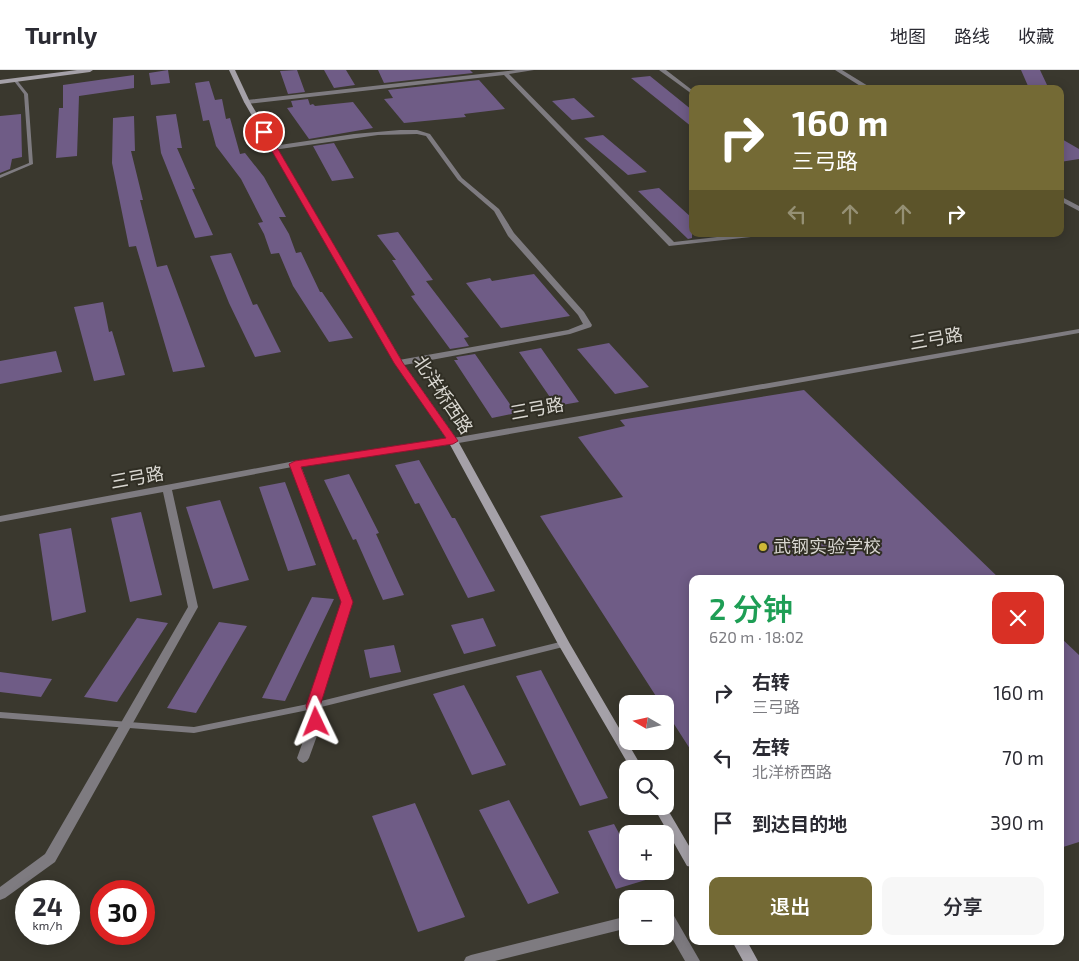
<!DOCTYPE html>
<html lang="zh">
<head>
<meta charset="utf-8">
<style>
  body { margin:0; font-family:"Exo 2","Noto Sans SC",sans-serif; background:#f7f7f7; color:#2b2b33; height:100vh; display:flex; flex-direction:column; font-size:19px; white-space:nowrap }
  * { box-sizing:border-box; margin:0 }
  p { font-size:16px; color:#7c7c81 }
  .icon { flex:none; width:28px; height:28px; fill:none; stroke:currentColor; stroke-width:2; stroke-linecap:round; stroke-linejoin:round }
  .map { position:relative; flex:1; overflow:hidden }
  .drawer { position:absolute; left:689px; top:505px; width:375px; height:370px; display:flex; flex-direction:column; background:#fff; border-radius:10px; box-shadow:0 2px 12px #0003 }
  .drawer>* { flex:none }
  .banner { position:absolute; left:689px; top:15px; width:375px; height:152px; border-radius:10px; box-shadow:0 2px 12px #0003; background:#746a35; color:#fff; overflow:hidden }
  .needle { width:32px; rotate:279deg }
  .buttons { position:absolute; left:619px; top:625px; display:grid; gap:10px }
  .buttons a { display:grid; place-items:center; width:55px; height:55px; border-radius:10px; background:#fff; box-shadow:0 2px 12px #0003; font-size:25px }
  .speed { position:absolute; left:15px; top:810px; display:flex; gap:10px; font-size:25px; font-weight:700; text-align:center }
  .speed>* { display:grid; place-content:center; width:65px; height:65px; border-radius:50%; background:#fff; box-shadow:0 2px 12px #0003; line-height:1 }
  .speed small { font-size:12px; font-weight:400 }
  .speed .limit { border:8px solid #d22; background:#fff; color:#111 }
  .pin { position:absolute; display:grid; place-items:center; width:42px; height:42px; color:#fff; margin:-21px; border:2px solid #fff; border-radius:50%; box-shadow:0 1px 5px #0007 }
  .me { position:absolute; width:55px; margin:-28px; rotate:358deg; stroke-linejoin:round; filter:drop-shadow(0 0 4px #0008) }
  .turn { display:flex; align-items:center; gap:18px; height:105px; padding:0 20px; font-size:22px }
  .turn .icon { width:65px; height:65px; stroke-width:2.5 }
  .turn b { display:block; font-size:35px; line-height:42px }
  .lanes { display:flex; align-items:center; height:48px; padding:0 20px; background:#0003; justify-content:center; gap:25px; direction:ltr }
  .lanes .off { opacity:.35 }
  .round { display:grid; place-items:center; flex:none; width:52px; height:52px; border-radius:10px; background:#f7f7f7 }
  .overview { display:flex; align-items:center; justify-content:space-between; height:85px; padding:0 20px }
  h1 { font-size:30px; font-weight:600; line-height:38px; color:#1e9e55 }
  .primary-button { display:flex; gap:10px; margin-top:auto; padding:10px 20px }
  .primary-button a { flex:1; height:58px; border-radius:10px; background:#746a35; color:#fff; font-size:20px; font-weight:600; line-height:58px; text-align:center }
  .primary-button a+a { background:#f7f7f7; color:#2b2b33 }
  ul { padding:0; list-style:none }
  li { display:flex; align-items:center; gap:15px; height:65px; padding:0 20px }
  li div { flex:1 }
  li b { display:block; font-size:19px }
  li em { font-style:normal }
  header { display:flex; align-items:center; gap:30px; box-sizing:border-box; height:70px; padding:0 25px; background:#fff; border-bottom:1px solid #e1e1e2 }
  header strong { font-size:24px }
  nav { display:flex; gap:28px; margin-inline-start:auto; font-size:18px }
  .map>svg:first-child { display:block }
</style>
</head>
<body>
<header>
<strong>Turnly</strong>
<nav><a>地图</a><a>路线</a><a>收藏</a></nav>
</header>
<div class="map">
<svg width="1079" height="891" viewBox="0 0 1079 891">
  <rect width="100%" height="100%" fill="#3a382e"/>
  <path fill="#6f5c86" d="M168 0 170 13 151 15 149 3Z
    M297 0 305 22 288 24 280 1Z
    M324 0H346L355 15 334 18Z
    M378 0H470L473 3 384 13Z
    M1021 0H1040L1048 17 1028 16Z
    M134 5V18L79 26 77 86 56 88 59 38H63V15Z
    M650 6 692 40V57L631 8Z
    M479 10 505 39 464 44 466 47 404 53 384 29 393 28 388 20Z
    M209 11 215 30 222 29 226 49 230 48 240 84 245 83 264 107 286 147H279L289 164 296 183 301 182 320 222H322L353 268 329 272 293 216 279 183 271 184 264 164 258 153 263 152 241 109 216 76 209 50 203 51 195 13Z
    M574 28 595 47 572 50 552 31Z
    M308 29 310 35 313 34 315 36 353 32 373 58 309 69 287 38 293 37 291 31Z
    M21 44 22 87 12 89 10 99 0 103V46Z
    M176 44 182 78H177L195 119H192L213 165 195 168 161 83 156 46Z
    M134 46 135 81H131L143 130H140L157 197 167 195 205 297 173 302 136 176 129 177 112 93 113 48Z
    M603 65 647 102 628 105 584 68Z
    M1060 68 1079 79V89L1060 92Z
    M334 73 354 108 332 111 313 76Z
    M659 118 692 148V168L688 169 638 121Z
    M398 162 433 210 426 211 469 267 464 268 469 276 450 279 411 226 415 225 392 190H396L377 165Z
    M231 183 253 235 257 234 281 282 255 287 229 233 210 186Z
    M534 204 570 246 501 258 466 213 490 208 492 211Z
    M103 232 109 262 112 261 125 305 94 311 74 237Z
    M609 273 649 317 615 324 577 279Z
    M541 278 579 332 556 336 519 282Z
    M56 281 62 302 0 314V291Z
    M475 284 516 343 492 348 454 290H458L456 287Z
    M804 320 1000 509H692V682L665 640V634H661L540 446 623 427 578 367 625 356 620 350Z
    M419 390 452 448H455L495 521 468 528 419 433 415 434 395 395Z
    M349 404 379 463 376 464 404 525 383 530 356 469 353 470 324 410Z
    M285 412 316 495 288 501 259 417Z
    M220 430 249 510 213 519 186 437Z
    M141 442 162 525 130 532 111 448Z
    M71 458 86 542 52 551 39 464Z
    M312 527 334 529 285 631 262 628Z
    M137 548 168 553 117 632 84 627Z
    M483 548 496 576 464 584 451 555Z
    M219 552 247 556 196 643 167 638Z
    M1060 567 1079 585V772L1060 778Z
    M394 575 401 602 370 608 364 580Z
    M541 600 608 728 580 736 516 606Z
    M0 602 52 609 41 627 0 622Z
    M464 615 506 695 472 705 433 624Z
    M509 730 559 823 528 834 479 740Z
    M415 733 465 847 418 862 372 746Z
    M614 754 628 780V801H662V805L616 819 588 761Z"/>
  <g fill="none" stroke-linecap="round" stroke-linejoin="round">
    <path fill="#7e7b80" fill-rule="evenodd" d="M14 9H16L28 24 33 94 0 108V105L29 93 24 24 14 11Z
      M564 571 567 572 568 574 567 576 313 639 194 663 0 648V642L194 657 313 633Z"/>
    <path fill="#7e7b80" fill-rule="evenodd" d="M516 0H534L509 4 674 172 743 164H764L760 166 669 176 504 5 247 34 244 32 247 30Z
      M659 0H666L692 20V24Z
      M835 0H842L873 19H865Z
      M400 60H417L430 64 462 108 499 139 514 163 584 242 592 255 591 257 570 264 399 296 396 295 395 293 399 290 568 260 583 254 578 245 508 166 494 141 458 110 426 66 417 64 378 65 273 80 270 78 273 76 354 64Z
      M1060 126 1079 136V141L1060 131Z
      M1079 259V263L453 374 301 396 352 532 319 636 322 652 309 688 307 691 303 693 299 691 297 688 310 652 307 636 342 532 292 397 172 420 198 537 55 792 5 828 0 830V817L45 784 188 537 163 422 0 452V446L295 391 453 368Z
      M665 837 670 839 700 891H685L665 856Z
      M628 846V858L495 891H464L466 887 471 885Z"/>
    <path fill="#a5a1a8" fill-rule="evenodd" d="M77 0H93L90 2 0 14V10Z
      M229 0H235L250 32 403 293 458 371 570 574 643 699H631L558 574 448 371 395 293 244 32Z
      M665 735 692 781V797L687 796 653 736H665Z
      M732 871H747L758 891H743Z"/>
  </g>
  <path fill="#e11d48" stroke="#92132f" d="M264 60 268 62 403 293 458 371 453 374 301 397 353 532 320 636 323 652 321 655H311L306 636 341 532 289 394 295 391 446 368 394 293 261 62Z"/>
  <circle fill="#ceb837" stroke="#302e24" stroke-width="2" cx="763" cy="477" r="5"/>
  <g text-anchor="middle" stroke-width="4" stroke-linejoin="round" paint-order="stroke">
    <g font-size="18" fill="#d9d7d1" stroke="#302e24">
      <text transform="translate(936 269) rotate(-10)" y="6">三弓路</text>
      <text transform="translate(443 325) rotate(56)" y="6">北洋桥西路</text>
      <text transform="translate(537 339) rotate(-10)" y="6">三弓路</text>
      <text transform="translate(137 408) rotate(-10)" y="6">三弓路</text>
    </g>
    <g font-size="18" fill="#d9d7d1" stroke="#302e24" text-anchor="start">
      <text x="773" y="483">武钢实验学校</text>
    </g>
  </g>
</svg>
<div class="buttons">
<a><svg class="needle" viewBox="-14 -14 28 28"><path d="M0-13l5 13h-10z" fill="#e53935"/><path d="M0 13l5-13h-10z" fill="#7c7c81"/></svg></a>
<a><svg class="icon" aria-label="search" viewBox="0 0 24 24"><circle cx="10" cy="10" r="6"/><path d="M15 15l6 6"/></svg></a>
<a>+</a>
<a>−</a>
</div>
<div class="speed"><div>24<small>km/h</small></div><div class="limit">30</div></div>
<div class="pin" style="left:264px;top:62px;background:#d93025"><svg class="icon" aria-label="arrive" viewBox="0 0 24 24"><path d="M6 21V4h12l-3 4 3 4H6"/></svg></div>
<svg class="me" style="left:316px;top:652px" viewBox="-20 -20 40 40"><path d="M0-17L14 15 0 8-14 15z" fill="#e11d48" stroke="#fff" stroke-width="4"/></svg>
<div class="banner">
<div class="turn"><svg class="icon" aria-label="right" viewBox="0 0 24 24"><path d="M7 20v-9h11M14 6l5 5-5 5"/></svg><div><b>160 m</b>三弓路</div></div>
<div class="lanes"><svg class="icon off" aria-label="left" viewBox="0 0 24 24"><path d="M17 20v-9H6M10 6l-5 5 5 5"/></svg><svg class="icon off" aria-label="ahead" viewBox="0 0 24 24"><path d="M12 20V5M6 11l6-6 6 6"/></svg><svg class="icon off" aria-label="ahead" viewBox="0 0 24 24"><path d="M12 20V5M6 11l6-6 6 6"/></svg><svg class="icon" aria-label="right" viewBox="0 0 24 24"><path d="M7 20v-9h11M14 6l5 5-5 5"/></svg></div>
</div>
<section class="drawer">
<div class="overview"><div><h1>2 分钟</h1><p>620 m · 18:02</p></div><a class="round" style="background:#d93025;color:#fff"><svg class="icon" aria-label="close" viewBox="0 0 24 24"><path d="M6 6l12 12M18 6L6 18"/></svg></a></div>
<ul>
<li><svg class="icon" aria-label="right" viewBox="0 0 24 24"><path d="M7 20v-9h11M14 6l5 5-5 5"/></svg><div><b>右转</b><p>三弓路</p></div><em>160 m</em></li>
<li><svg class="icon" aria-label="left" viewBox="0 0 24 24"><path d="M17 20v-9H6M10 6l-5 5 5 5"/></svg><div><b>左转</b><p>北洋桥西路</p></div><em>70 m</em></li>
<li><svg class="icon" aria-label="arrive" viewBox="0 0 24 24"><path d="M6 21V4h12l-3 4 3 4H6"/></svg><div><b>到达目的地</b></div><em>390 m</em></li>
</ul>
<div class="primary-button"><a>退出</a><a>分享</a></div>
</section>
</div>
</body>
</html>
